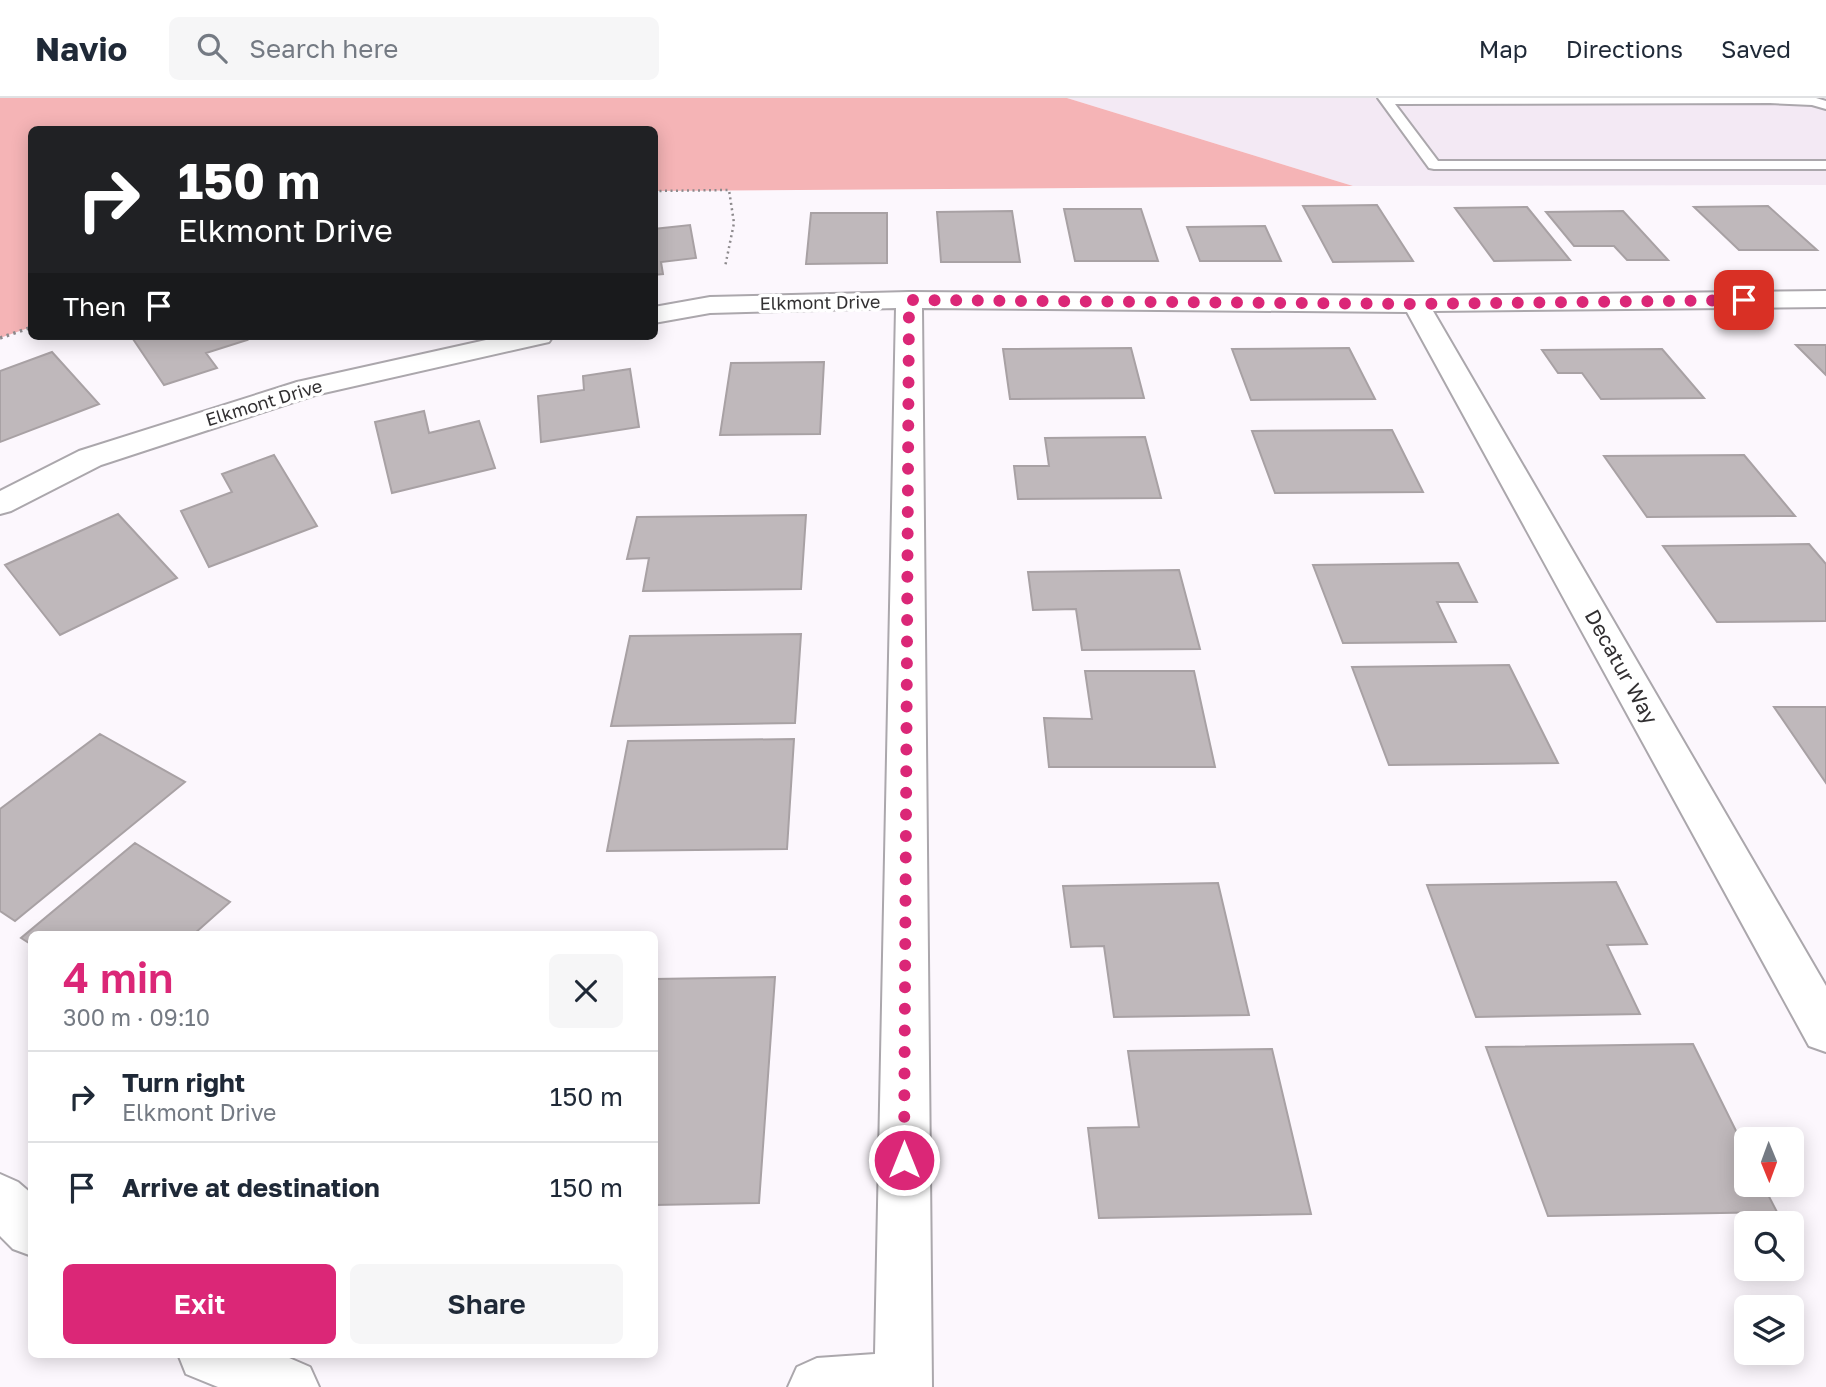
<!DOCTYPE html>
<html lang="en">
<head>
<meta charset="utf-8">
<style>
  body { margin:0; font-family:"Golos Text",sans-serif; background:#f6f6f7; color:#1f2937; height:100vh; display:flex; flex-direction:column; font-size:26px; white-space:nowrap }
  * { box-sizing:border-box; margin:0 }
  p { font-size:23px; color:#747a83 }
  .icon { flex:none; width:38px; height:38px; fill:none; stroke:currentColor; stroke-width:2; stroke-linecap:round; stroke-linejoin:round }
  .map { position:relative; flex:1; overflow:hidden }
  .panel { position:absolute; left:28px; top:833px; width:630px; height:427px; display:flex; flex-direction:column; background:#fff; border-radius:10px; box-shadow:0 4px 18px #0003 }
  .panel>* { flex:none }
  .hud { position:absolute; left:28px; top:28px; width:630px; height:214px; border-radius:10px; box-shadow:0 4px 18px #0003; background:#202124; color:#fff; overflow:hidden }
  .needle { width:46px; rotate:179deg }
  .tools { position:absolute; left:1734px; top:1029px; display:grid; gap:14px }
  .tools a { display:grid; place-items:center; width:70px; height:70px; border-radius:10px; background:#fff; box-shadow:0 4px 18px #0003; font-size:35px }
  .pin { position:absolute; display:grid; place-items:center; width:60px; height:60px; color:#fff; margin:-30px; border-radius:14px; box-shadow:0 4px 10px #0006 }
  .me { position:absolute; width:77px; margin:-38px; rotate:0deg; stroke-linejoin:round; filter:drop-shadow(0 0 5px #0008) }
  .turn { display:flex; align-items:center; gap:24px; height:147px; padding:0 35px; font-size:32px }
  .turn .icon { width:91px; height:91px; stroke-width:2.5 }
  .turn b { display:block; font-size:49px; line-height:60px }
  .then { display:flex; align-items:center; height:66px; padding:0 35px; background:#0003; gap:14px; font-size:26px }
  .round { display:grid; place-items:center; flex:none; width:74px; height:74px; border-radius:10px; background:#f6f6f7 }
  .head { display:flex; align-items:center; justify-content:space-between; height:119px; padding:0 35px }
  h1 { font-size:42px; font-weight:600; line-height:52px; color:#db2777 }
  .primary-button { display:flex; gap:14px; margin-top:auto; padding:14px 35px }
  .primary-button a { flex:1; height:80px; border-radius:10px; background:#db2777; color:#fff; font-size:28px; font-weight:600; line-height:80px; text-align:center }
  .primary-button a+a { background:#f6f6f7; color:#1f2937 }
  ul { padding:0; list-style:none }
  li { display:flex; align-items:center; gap:21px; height:91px; padding:0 35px; border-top:2px solid #e0e1e3 }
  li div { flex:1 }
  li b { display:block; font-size:26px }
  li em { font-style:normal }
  header { display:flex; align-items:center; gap:42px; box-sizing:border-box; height:98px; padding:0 35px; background:#fff; border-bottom:2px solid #e0e1e3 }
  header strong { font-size:33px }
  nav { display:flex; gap:38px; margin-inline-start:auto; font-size:24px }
  .search { width:490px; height:63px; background:#f6f6f7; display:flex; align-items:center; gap:18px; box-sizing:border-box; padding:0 24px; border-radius:10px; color:#747a83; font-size:26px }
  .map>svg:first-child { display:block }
</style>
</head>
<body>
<header>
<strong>Navio</strong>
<div class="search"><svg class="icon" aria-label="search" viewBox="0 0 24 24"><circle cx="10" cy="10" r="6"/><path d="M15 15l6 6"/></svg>Search here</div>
<nav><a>Map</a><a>Directions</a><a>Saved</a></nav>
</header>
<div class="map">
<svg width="1826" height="1289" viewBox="0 0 1826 1289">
  <rect width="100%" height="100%" fill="#fcf7fd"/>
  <path fill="#f3e9f4" d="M1067 0H1826V87L1353 88Z"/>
  <path fill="#f5b4b6" d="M0 0H1067L1353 88 655 93 654 32H32L31 229 0 240Z"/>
  <path fill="#bfb8bb" stroke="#a8a1a4" stroke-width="2" d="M1377 107 1413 163 1333 164 1303 108Z
    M1768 108 1817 152H1739L1694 109Z
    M1527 109 1570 162 1494 163 1455 110Z
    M1064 111H1141L1158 163H1075Z
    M1012 113 1020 164H941L937 114Z
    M1623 113 1668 162H1627L1614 148H1574L1546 114Z
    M811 115H887V165L806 166Z
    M690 127 696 160 661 164 663 176 654 177V131Z
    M1265 128 1281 163H1200L1187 129Z
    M131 238H243L247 242 206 255 217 270 164 287Z
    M1796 247H1826V277Z
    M1131 250 1144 300 1010 301 1003 251Z
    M1349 250 1375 301 1251 302 1232 251Z
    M1662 251 1704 300 1601 301 1582 275H1558L1542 252Z
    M52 254 99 306 0 344V273Z
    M824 264 820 336 720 337 731 265Z
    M630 271 639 329 541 344 538 298 584 292 583 278Z
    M424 313 429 335 479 323 495 370 392 395 375 324Z
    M1392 332 1423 394 1275 395 1252 333Z
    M1145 339 1161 400 1018 401 1014 368H1049L1045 340Z
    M274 357 317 428 209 469 181 413 232 394 222 376Z
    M1744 357 1795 418 1647 419 1604 358Z
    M118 416 177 480 60 537 5 467Z
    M806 417 801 491 643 493 649 460 627 461 637 419Z
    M1809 446 1826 466V523L1717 524 1663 448Z
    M1458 465 1477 504H1437L1456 544 1343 545 1313 467Z
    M1179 472 1200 551 1082 552 1076 511 1033 512 1028 474Z
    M801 536 795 625 611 628 630 538Z
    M1509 567 1558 665 1389 667 1352 569Z
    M1085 573H1194L1215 669H1049L1044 620 1092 621Z
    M1774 609H1826V685Z
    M100 636 185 684 15 823 0 813V711Z
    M794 641 787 751 607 753 628 643Z
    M135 745 230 804 194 836H32V847L21 840Z
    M1616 784 1647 846 1607 847 1640 916 1476 919 1427 787Z
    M1218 785 1249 917 1114 919 1104 848 1071 849 1063 788Z
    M775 879 759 1105 654 1107V881Z
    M1693 946 1746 1053V1087H1763L1777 1114 1548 1118 1486 949Z
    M1272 951 1311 1116 1099 1120 1088 1030 1139 1029 1128 953Z"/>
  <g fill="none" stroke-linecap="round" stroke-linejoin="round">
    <g stroke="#aba7ac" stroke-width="4">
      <path id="service" d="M1378 0H1816L1826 3V11L1812 7 1770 5 1395 6 1438 63H1826V71H1434L1429 70Z"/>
    </g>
    <g stroke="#aba7ac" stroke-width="4">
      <path id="minor" d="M1826 193V209L1433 213 1826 888V954L1809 948 1407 214 922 210 932 1289H788L797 1269 817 1260 875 1256 896 210 710 215 654 225V209L710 199 909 194 1416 198Z
        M504 238H553L549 244 540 246 315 297 101 367 11 413 0 416V393L79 353 297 284Z
        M0 1076 18 1084 32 1096V1158L13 1151 0 1138Z
        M178 1256H280L310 1269 319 1289H218L186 1276Z"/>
    </g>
    <path stroke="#8d8a8d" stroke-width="2.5" stroke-dasharray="2 3.5" stroke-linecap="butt" d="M654 93 729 92 734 125 725 169"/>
    <path stroke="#8d8a8d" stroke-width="3.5" stroke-dasharray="2.5 4.5" stroke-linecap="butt" d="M0 240 32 229"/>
    <use href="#service" fill="#fff" fill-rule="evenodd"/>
    <use href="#minor" fill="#fff" fill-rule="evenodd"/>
  </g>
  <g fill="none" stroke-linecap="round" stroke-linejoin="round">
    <path stroke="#db2777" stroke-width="12" stroke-dasharray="0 21.6" d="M904 1062 909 202 1416 206 1744 202"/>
  </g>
  <g text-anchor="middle" stroke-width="7" stroke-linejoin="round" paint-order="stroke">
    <g font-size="18" fill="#323032" stroke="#fff">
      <text transform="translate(820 205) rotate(-1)" y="6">Elkmont Drive</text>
      <text transform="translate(264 305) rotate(-17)" y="6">Elkmont Drive</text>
    </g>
    <g font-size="21" fill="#323032" stroke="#fff">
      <text transform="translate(1621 569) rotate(61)" y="7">Decatur Way</text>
    </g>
  </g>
</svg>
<div class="tools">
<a><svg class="needle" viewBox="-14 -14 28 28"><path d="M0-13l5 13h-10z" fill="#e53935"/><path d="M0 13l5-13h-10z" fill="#747a83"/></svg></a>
<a><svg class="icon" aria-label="search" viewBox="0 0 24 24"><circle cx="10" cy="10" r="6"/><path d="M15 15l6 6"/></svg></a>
<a><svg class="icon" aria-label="layers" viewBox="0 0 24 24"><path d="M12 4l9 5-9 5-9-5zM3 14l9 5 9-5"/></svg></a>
</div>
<div class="pin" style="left:1744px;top:202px;background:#d93025"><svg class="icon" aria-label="arrive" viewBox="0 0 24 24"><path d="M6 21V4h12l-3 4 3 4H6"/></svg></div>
<svg class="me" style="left:904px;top:1062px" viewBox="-20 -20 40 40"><circle r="17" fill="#db2777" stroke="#fff" stroke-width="3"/><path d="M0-11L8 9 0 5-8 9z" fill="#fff"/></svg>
<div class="hud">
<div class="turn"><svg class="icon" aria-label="right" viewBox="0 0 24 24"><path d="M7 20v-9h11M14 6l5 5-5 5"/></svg><div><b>150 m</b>Elkmont Drive</div></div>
<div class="then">Then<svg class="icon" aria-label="arrive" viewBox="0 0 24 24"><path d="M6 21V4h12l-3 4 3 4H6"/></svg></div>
</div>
<section class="panel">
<div class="head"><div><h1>4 min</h1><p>300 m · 09:10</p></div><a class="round"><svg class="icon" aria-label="close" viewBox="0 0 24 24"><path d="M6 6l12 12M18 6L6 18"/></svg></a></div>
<ul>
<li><svg class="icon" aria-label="right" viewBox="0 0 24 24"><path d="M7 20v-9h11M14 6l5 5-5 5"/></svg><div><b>Turn right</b><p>Elkmont Drive</p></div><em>150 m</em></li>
<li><svg class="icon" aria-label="arrive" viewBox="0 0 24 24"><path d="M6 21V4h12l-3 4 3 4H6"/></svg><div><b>Arrive at destination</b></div><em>150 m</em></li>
</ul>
<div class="primary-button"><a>Exit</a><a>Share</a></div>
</section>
</div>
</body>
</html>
